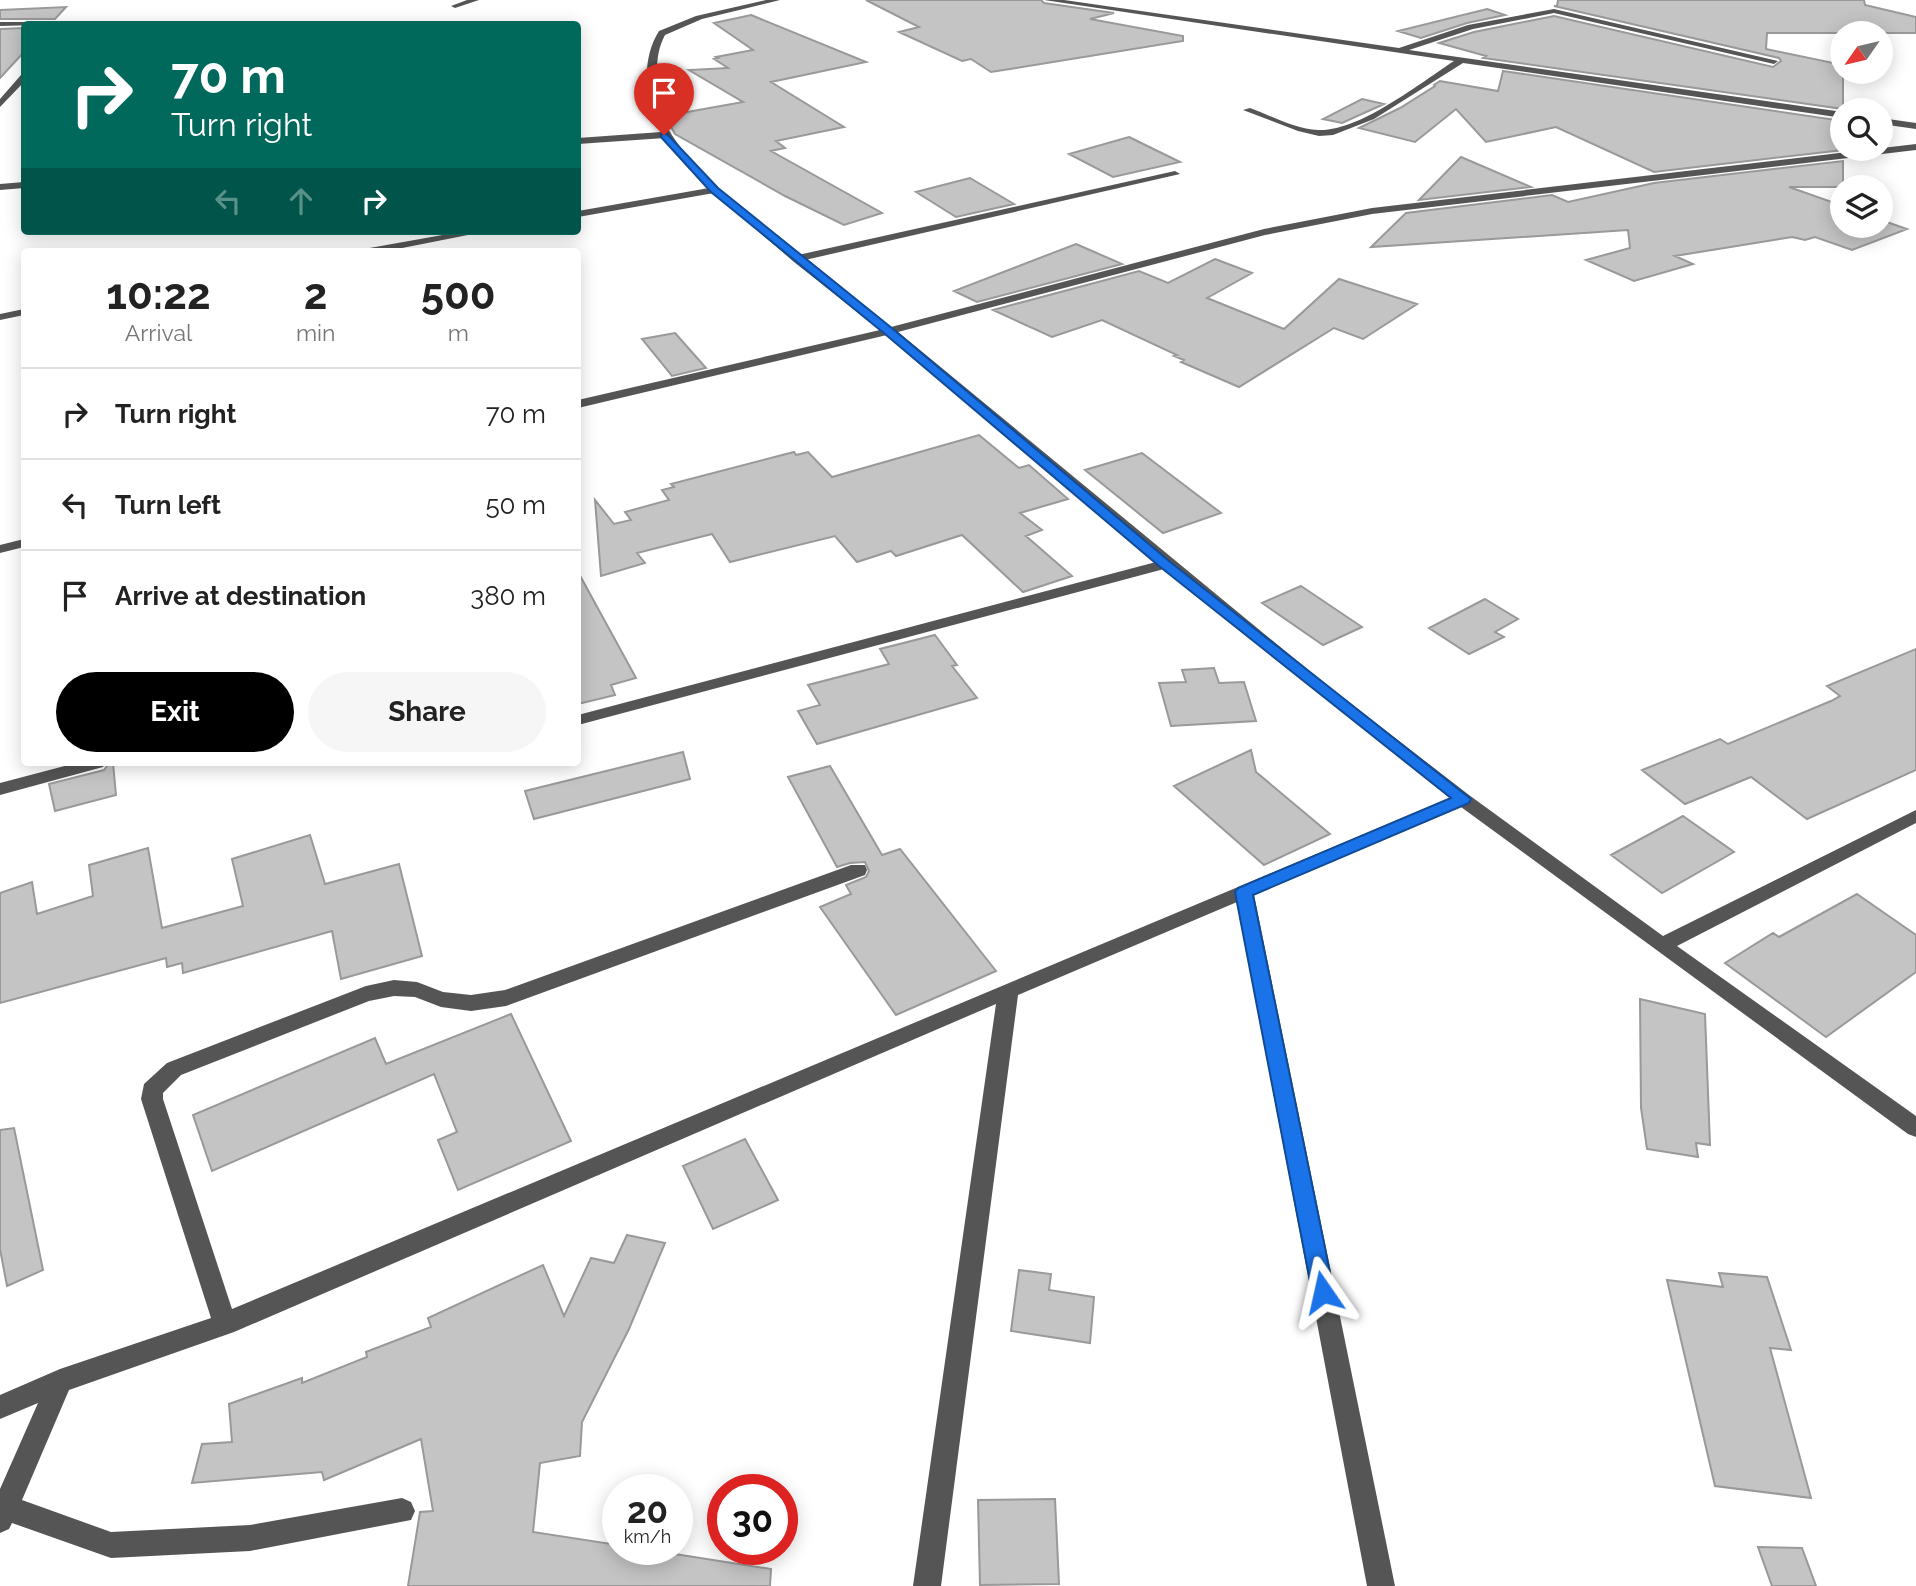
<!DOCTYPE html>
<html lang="en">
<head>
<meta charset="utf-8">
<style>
  body { margin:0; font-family:Raleway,sans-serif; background:#f6f6f6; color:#222; height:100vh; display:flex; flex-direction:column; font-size:26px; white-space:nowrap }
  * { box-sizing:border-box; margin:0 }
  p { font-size:23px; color:#767676 }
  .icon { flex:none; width:38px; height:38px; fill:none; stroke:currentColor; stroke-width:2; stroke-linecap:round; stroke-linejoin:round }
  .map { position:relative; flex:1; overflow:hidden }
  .panel { position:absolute; left:21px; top:248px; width:560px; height:518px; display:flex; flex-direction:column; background:#fff; border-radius:7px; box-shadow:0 4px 18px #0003 }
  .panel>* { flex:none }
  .guide { position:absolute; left:21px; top:21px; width:560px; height:214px; border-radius:7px; box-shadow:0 4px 18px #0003; background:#00695c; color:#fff; overflow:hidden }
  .needle { width:46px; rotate:236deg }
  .tools { position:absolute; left:1830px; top:21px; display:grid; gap:14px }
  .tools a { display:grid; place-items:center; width:63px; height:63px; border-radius:50%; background:#fff; box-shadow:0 4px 18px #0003; font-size:35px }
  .speed { position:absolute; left:602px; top:1474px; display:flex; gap:14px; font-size:35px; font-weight:700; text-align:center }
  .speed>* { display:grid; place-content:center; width:91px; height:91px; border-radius:50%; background:#fff; box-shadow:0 4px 18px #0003; line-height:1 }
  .speed small { font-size:18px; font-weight:400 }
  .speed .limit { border:10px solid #d22; background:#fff; color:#111 }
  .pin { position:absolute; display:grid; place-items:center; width:60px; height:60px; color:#fff; margin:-72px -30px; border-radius:50% 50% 50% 0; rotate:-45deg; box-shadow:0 0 7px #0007 }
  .pin .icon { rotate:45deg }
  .me { position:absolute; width:77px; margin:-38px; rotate:349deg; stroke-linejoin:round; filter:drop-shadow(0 0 5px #0008) }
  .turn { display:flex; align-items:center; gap:24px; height:147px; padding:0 35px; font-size:32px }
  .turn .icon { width:91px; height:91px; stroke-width:2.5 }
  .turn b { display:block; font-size:49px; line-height:60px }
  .lanes { display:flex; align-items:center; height:66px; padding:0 35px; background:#0003; justify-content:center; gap:35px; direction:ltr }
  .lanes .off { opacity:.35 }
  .eta { display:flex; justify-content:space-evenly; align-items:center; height:119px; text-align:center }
  .eta b { font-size:42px; font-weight:700; line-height:49px }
  .button { display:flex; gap:14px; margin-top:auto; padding:14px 35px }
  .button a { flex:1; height:80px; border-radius:42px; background:#000; color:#fff; font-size:28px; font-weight:700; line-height:80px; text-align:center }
  .button a+a { background:#f6f6f6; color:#222 }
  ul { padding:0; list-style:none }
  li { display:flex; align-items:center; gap:21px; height:91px; padding:0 35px; border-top:2px solid #e0e0e0 }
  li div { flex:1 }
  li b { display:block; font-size:26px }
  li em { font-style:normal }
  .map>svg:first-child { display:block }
</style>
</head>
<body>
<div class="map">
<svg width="1916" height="1586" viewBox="0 0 1916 1586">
  <rect width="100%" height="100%" fill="#fff"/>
  <path fill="#c4c4c4" stroke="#999" stroke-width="2" d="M866 0H1041L1044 3 1114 13 1090 19 1183 36V41L991 72 971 59 962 61 899 32 919 27Z
    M1558 0H1864L1865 5 1916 17V33H1767L1766 49 1843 65V109L1483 58 1486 56 1439 43 1474 32 1554 16 1773 67 1781 61 1779 58 1554 6H1557Z
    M66 7 55 19H0V10Z
    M1487 9 1505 15 1467 23 1421 38 1398 31Z
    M751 15 866 62 771 82 844 127 776 141 785 148 771 151 882 213 844 225 785 196 675 134 665 116 743 102 689 70 728 68 714 59 718 58 716 57 753 50 714 23Z
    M24 28V52L0 78V29Z
    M1503 71 1843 121V150L1654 172 1556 127 1486 142 1456 109 1415 142 1359 128 1400 108 1435 86 1434 85 1440 81 1498 91Z
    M1362 99 1384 104 1342 123 1323 119Z
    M1129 137 1180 162 1113 177 1069 154Z
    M1461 157 1531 187 1419 200Z
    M1843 161V187H1789L1843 206V226H1881V220L1907 229 1852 250 1815 237 1805 240 1792 237 1675 256 1693 264 1634 281 1586 260 1630 248 1628 230 1371 247 1406 213 1552 195 1568 202 1654 183Z
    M970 178 1014 204 956 217 916 192Z
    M1076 244 1122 264 977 302 954 291Z
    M1215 259 1252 273 1207 298 1284 329 1339 279 1417 304 1363 339 1334 328 1239 387 1181 362 1184 360 1174 356 1177 355 1102 320 1052 337 993 310 1139 271 1168 283Z
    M675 333 706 368 672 376 642 339Z
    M979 435 1019 468 1029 465 1068 499 1020 513 1042 530 1026 536 1072 576 1023 592 962 535 896 556 891 551 857 562 835 536 730 562 712 534 637 553 645 563 601 576 595 500 614 524 631 520 625 512 669 500 662 490 674 487 671 484 794 452 796 455 808 452 832 477Z
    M1142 453 1221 513 1163 533 1085 470Z
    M578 572 636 678 611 685 615 695 578 704Z
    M1301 586 1362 627 1323 645 1262 603Z
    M1485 599 1518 619 1495 632 1504 637 1469 654 1429 628Z
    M935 635 957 665 952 666 977 698 817 744 798 711 820 705 808 685 889 664 880 649Z
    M1916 649V770L1807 819 1751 777 1685 804 1642 770 1720 739 1728 744 1831 701 1840 696 1827 686Z
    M1214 668 1219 683 1244 682 1256 721 1171 726 1159 683 1186 682 1182 670Z
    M1251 750 1256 772 1330 834 1264 865 1174 786Z
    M683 752 690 779 534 819 525 791Z
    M109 763H113L116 795 55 811 49 784 104 770Z
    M830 766 882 855 900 849 996 971 896 1015 820 907 851 894 846 885 866 877 869 871 865 862 850 863 837 867 788 777Z
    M1683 816 1734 852 1662 893 1611 855Z
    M310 835 325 884 399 864 422 956 341 979 332 931 183 973 182 963 167 967 166 958 0 1003V893L32 882 37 914 93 896 89 865 148 848 162 928 243 906 232 859Z
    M1857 894 1916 935V972L1826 1037 1725 963 1773 933 1779 937Z
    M1640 999 1705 1014 1710 1145 1696 1143 1698 1157 1647 1149 1641 1108Z
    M511 1014 571 1141 458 1190 438 1140 457 1132 434 1074 212 1171 193 1115 375 1038 386 1064Z
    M14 1128 43 1270 7 1286 0 1249V1130Z
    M745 1139 778 1200 713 1229 683 1166Z
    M627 1235 665 1243 629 1329 582 1422 580 1456 540 1463 533 1532 618 1545V1549H643L771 1569 770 1586H408L420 1512 433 1511 421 1439 324 1480 322 1472 192 1483 202 1444 232 1442 229 1404 302 1378V1383L367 1357 366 1352 431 1327 428 1318 543 1265 564 1316 591 1258 614 1263Z
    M1019 1270 1051 1274 1049 1290 1094 1297 1090 1343 1011 1331Z
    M1719 1273 1767 1277 1791 1350 1770 1348 1811 1498 1715 1486 1667 1280 1723 1287Z
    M1055 1499 1059 1584 980 1585 978 1500Z
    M1758 1547 1802 1548 1816 1586H1772Z"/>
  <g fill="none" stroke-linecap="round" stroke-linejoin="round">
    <path fill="#555" fill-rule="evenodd" d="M467 0H479L455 8 451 6Z
      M766 0H780L702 19 665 35C659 46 657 58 657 71 656 81 655 93 657 103 671 158 755 220 798 255L1175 171 1180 174 805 260 891 327 1264 229 1372 208 1916 144V150L1372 214 1265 235 898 332 1324 683 1469 795 1663 936 1916 810V823L1677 946 1916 1116V1137L1908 1134 1461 807 1254 895 1395 1586H1367L1237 902 1018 995 941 1586H913L996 1004 234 1332 69 1390 22 1500 111 1532 250 1525 402 1498 411 1502 415 1511 411 1520 250 1551 111 1558 12 1523 9 1529 0 1533V1489L38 1403 0 1419V1395L60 1369 211 1318 141 1099 144 1084 167 1063 366 986 394 980 417 982 443 992 471 995 505 990 851 865H865L867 870 865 875 506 1006 471 1011 441 1007 415 997 394 996 369 1001 181 1075 163 1093V1099L232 1309 1450 798 1164 569 578 725V715L1156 562 887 335 578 408V400L880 330 794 262 714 193 578 217V211L709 188 665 138 578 144V138L661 132C645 103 640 61 659 31L696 16Z
      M1044 0H1064L1399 48 1468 25 1554 9 1778 61 1774 64 1554 13 1473 29 1409 50 1843 112V118L1463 63 1374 119 1333 135 1319 136 1298 131 1243 110 1250 108C1272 116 1295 129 1318 130 1359 132 1420 83 1454 61Z
      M0 22H70L74 24 0 26Z
      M21 75H24V82L0 107V99Z
      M1881 118 1916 123V129L1881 124Z
      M24 182V188L0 190V184Z
      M465 231H488L382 252H359L364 249Z
      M24 309V315L0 320V314Z
      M24 539V547L0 553V545Z
      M76 763H106L103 767 0 795V783Z"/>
  </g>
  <path fill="#1a73e8" stroke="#114b97" stroke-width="2" d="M661 134H667L718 188 893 329 1169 561 1471 799 1469 803 1253 895 1334 1292 1331 1299 1323 1302 1316 1299 1312 1292 1235 892 1238 888 1451 798 1159 566 885 334 711 192 661 137Z"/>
</svg>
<div class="tools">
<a><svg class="needle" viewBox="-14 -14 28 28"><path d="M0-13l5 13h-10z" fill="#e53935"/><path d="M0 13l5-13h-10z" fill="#767676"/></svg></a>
<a><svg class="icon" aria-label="search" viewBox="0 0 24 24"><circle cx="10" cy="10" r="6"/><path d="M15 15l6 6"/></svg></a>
<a><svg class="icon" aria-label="layers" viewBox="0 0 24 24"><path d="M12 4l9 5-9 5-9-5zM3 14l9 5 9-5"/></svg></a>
</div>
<div class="speed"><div>20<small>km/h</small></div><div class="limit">30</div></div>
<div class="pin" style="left:664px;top:135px;background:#d93025"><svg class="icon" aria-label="arrive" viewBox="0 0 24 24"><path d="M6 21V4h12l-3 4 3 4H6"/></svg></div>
<svg class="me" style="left:1323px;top:1292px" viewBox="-20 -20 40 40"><path d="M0-17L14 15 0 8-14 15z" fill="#1a73e8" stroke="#fff" stroke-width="4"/></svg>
<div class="guide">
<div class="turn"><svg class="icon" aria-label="right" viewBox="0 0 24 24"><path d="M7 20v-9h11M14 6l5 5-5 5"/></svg><div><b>70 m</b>Turn right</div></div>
<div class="lanes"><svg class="icon off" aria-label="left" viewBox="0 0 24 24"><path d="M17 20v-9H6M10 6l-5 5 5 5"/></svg><svg class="icon off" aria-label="ahead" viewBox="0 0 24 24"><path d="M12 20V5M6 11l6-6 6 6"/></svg><svg class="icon" aria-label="right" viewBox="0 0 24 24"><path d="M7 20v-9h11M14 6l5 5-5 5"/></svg></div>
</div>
<section class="panel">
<div class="eta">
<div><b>10:22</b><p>Arrival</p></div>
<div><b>2</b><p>min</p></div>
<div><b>500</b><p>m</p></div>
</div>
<ul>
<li><svg class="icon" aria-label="right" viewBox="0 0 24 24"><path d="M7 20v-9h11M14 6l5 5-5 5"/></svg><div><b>Turn right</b></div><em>70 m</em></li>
<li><svg class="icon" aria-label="left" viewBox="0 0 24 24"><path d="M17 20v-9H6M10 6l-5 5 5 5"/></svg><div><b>Turn left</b></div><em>50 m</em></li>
<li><svg class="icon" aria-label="arrive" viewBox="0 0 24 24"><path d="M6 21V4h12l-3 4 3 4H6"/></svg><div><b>Arrive at destination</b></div><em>380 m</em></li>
</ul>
<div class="button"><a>Exit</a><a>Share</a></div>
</section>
</div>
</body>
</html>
